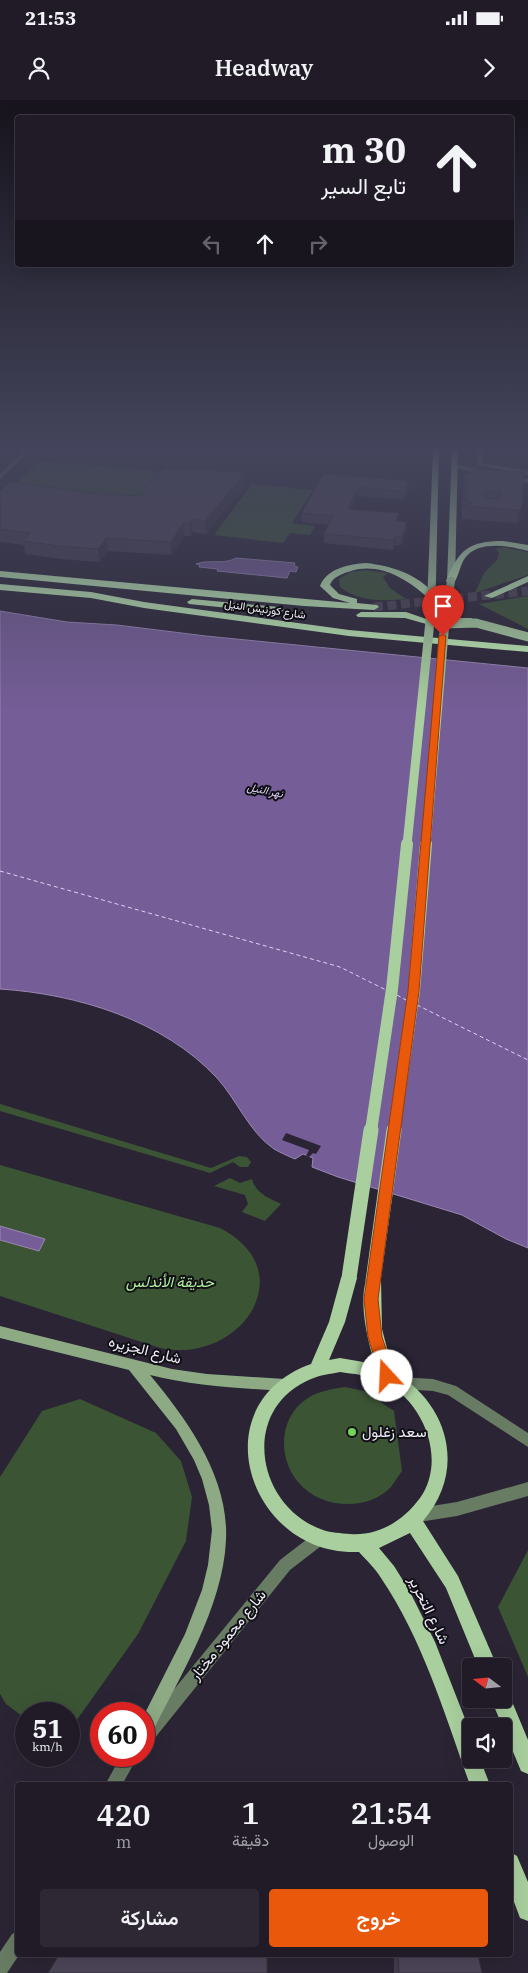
<!DOCTYPE html>
<html lang="ar">
<head>
<meta charset="utf-8">
<style>
  body { margin:0; font-family:"IBM Plex Serif",Vazirmatn,serif; background:#2d2833; color:#f1f3f6; direction:rtl; height:100vh; display:flex; flex-direction:column; font-size:19px; white-space:nowrap }
  * { box-sizing:border-box; margin:0 }
  p { font-size:16px; color:#a2a1a7 }
  .icon { flex:none; width:28px; height:28px; fill:none; stroke:currentColor; stroke-width:2; stroke-linecap:round; stroke-linejoin:round }
  .map { position:relative; flex:1; overflow:hidden; direction:ltr }
  .side { position:absolute; left:15px; top:1682px; width:498px; height:175px; display:flex; flex-direction:column; background:#201b27; border-radius:5px; box-shadow:0 5px 20px #0002,0 0 0 1px #3d3944; direction:rtl }
  .side>* { flex:none }
  .guide { position:absolute; left:15px; top:15px; width:499px; height:152px; border-radius:5px; box-shadow:0 5px 20px #0002,0 0 0 1px #3d3944; direction:rtl; background:#201b27; color:#f1f3f6; overflow:hidden }
  .needle { width:32px; rotate:286deg }
  .fabs { position:absolute; left:462px; top:1558px; display:grid; gap:10px }
  .fabs a { display:grid; place-items:center; width:50px; height:50px; border-radius:5px; background:#201b27; box-shadow:0 5px 20px #0002,0 0 0 1px #3d3944; font-size:25px }
  .speed { position:absolute; left:15px; top:1602px; display:flex; gap:10px; font-size:25px; font-weight:700; text-align:center }
  .speed>* { display:grid; place-content:center; width:65px; height:65px; border-radius:50%; background:#201b27; box-shadow:0 5px 20px #0002,0 0 0 1px #3d3944; line-height:1 }
  .speed small { font-size:12px; font-weight:400 }
  .speed .limit { border:8px solid #d22; background:#fff; color:#111 }
  .pin { position:absolute; display:grid; place-items:center; width:42px; height:42px; color:#fff; margin:-51px -21px; border-radius:50% 50% 50% 0; rotate:-45deg; box-shadow:0 0 5px #0007 }
  .pin .icon { rotate:45deg }
  .me { position:absolute; width:55px; margin:-28px; rotate:340deg; stroke-linejoin:round; filter:drop-shadow(0 0 4px #0008) }
  .turn { display:flex; align-items:center; gap:18px; height:105px; padding:0 25px; font-size:22px }
  .turn .icon { width:65px; height:65px; stroke-width:2.5 }
  .turn b { display:block; font-size:35px; line-height:42px }
  .lanes { display:flex; align-items:center; height:48px; padding:0 25px; background:#0003; justify-content:center; gap:25px; direction:ltr }
  .lanes .off { opacity:.35 }
  .eta { display:flex; justify-content:space-evenly; align-items:center; height:85px; text-align:center }
  .eta b { font-size:30px; font-weight:600; line-height:35px }
  .action { display:flex; gap:10px; margin-top:auto; padding:10px 25px }
  .action a { flex:1; height:58px; border-radius:5px; background:#ea580c; color:#fff; font-size:20px; font-weight:600; line-height:58px; text-align:center }
  .action a+a { background:#2d2833; color:#f1f3f6 }
  .status { display:flex; justify-content:space-between; align-items:center; height:35px; padding:0 25px; background:#201b27; direction:ltr }
  .status svg { height:14px; fill:currentColor }
  header { display:flex; justify-content:space-between; align-items:center; height:65px; padding:0 25px; background:#201b27; font-size:22px; font-weight:600 }
  .map>svg:first-child { display:block }
</style>
</head>
<body>
<div class="status"><b>21:53</b><svg viewBox="0 0 49 12"><path d="M0 12V9h3v3zM5 12V6h3v6zM10 12V3h3v9zM15 12V0h3v12zM26 1h20v11H26zM47 4h2v5h-2z"/></svg></div>
<header><svg class="icon" aria-label="forward" viewBox="0 0 24 24"><path d="M9 5l7 7-7 7"/></svg>Headway<svg class="icon" aria-label="person" viewBox="0 0 24 24"><circle cx="12" cy="8" r="4"/><path d="M4 21q1-7 8-7t8 7"/></svg></header>
<div class="map">
<svg width="528" height="1873" viewBox="0 0 528 1873">
  <rect width="100%" height="100%" fill="#2a2434"/>
  <path fill="#3b5434" d="M39 361 170 372 137 406 6 393Z
    M252 384 313 390 292 423 315 426 310 435 290 433 283 443 214 435Z
    M503 447 528 452V475L475 493 484 473 497 460 499 453 496 449Z
    M366 470 388 473 383 477 390 488 406 499C383 501 359 502 340 487L339 479 350 472Z
    M528 496V529L479 504Z
    M0 1004 211 1068 239 1056 247 1057 251 1062 248 1067H240L233 1062 210 1073 0 1011Z
    M0 1065 220 1128C304 1171 241 1265 160 1248L0 1196Z
    M230 1078 240 1083 252 1079C256 1094 269 1098 281 1104L265 1121 242 1112 248 1104 245 1095 214 1086Z
    M345 1287 364 1291 394 1311 402 1371C398 1376 395 1382 391 1387 367 1412 320 1409 298 1382 277 1357 279 1316 308 1298 319 1291 332 1289 345 1287Z
    M80 1299 156 1333 181 1361 192 1397 186 1441 138 1534 69 1631V1614H26V1619L6 1604 0 1594V1377L42 1311Z
    M528 1450V1577L498 1507Z"/>
  <path fill="#755d97" stroke="#9a88b4" d="M236 458 295 463 294 466 298 467 296 472 290 471 287 478 217 471 218 469 199 467 200 465 196 464C208 459 224 465 236 458Z
    M0 511 67 522 117 525 206 536 528 568V1148L506 1139 462 1115 338 1077 312 1067 313 1058 303 1054 295 1059C288 1056 281 1053 274 1049 249 1032 237 1000 217 978 163 920 77 894 0 889Z
    M0 1126 45 1139 39 1151 0 1140Z"/>
  <path fill="#2a2434" d="M286 1033 321 1046 316 1054 313 1053 309 1057 306 1056 309 1050 282 1040Z"/>
  <g fill="none" stroke-linecap="round" stroke-linejoin="round">
    <path stroke="#ded2f4" stroke-width="1" stroke-dasharray="4 3" stroke-linecap="butt" d="M0 771 340 867 386 890
      M397 895 406 900
      M417 905 528 960"/>
    <path stroke="#484251" stroke-width="9" stroke-dasharray="9 4.5" stroke-linecap="butt" d="M374 507 528 491"/>
    <path fill="#687b63" fill-rule="evenodd" d="M28 348H33L0 379V374Z
      M476 348H482L483 363 528 371V375L478 365Z
      M453 364 485 370 488 372 485 374 451 367 450 366Z
      M509 375 528 379V383L507 378 506 377Z
      M399 1277 433 1279 456 1286 528 1333V1347L448 1295 433 1291 399 1289 394 1287 393 1283 394 1279Z
      M528 1382V1396L457 1416 419 1422 414 1420 412 1415 414 1410 419 1408 457 1402Z
      M320 1431 325 1433 327 1438 325 1443 290 1470 150 1644 144 1646V1626L280 1460 315 1433Z
      M121 1656H138L122 1685H105Z
      M18 1831 19 1855 7 1873H0V1852L12 1834Z"/>
    <path fill="#8daa84" fill-rule="evenodd" d="M0 1226 172 1269 207 1274 285 1279 290 1281 291 1285 290 1289 285 1291C239 1288 194 1286 150 1275 188 1321 229 1377 226 1440 223 1508 179 1577 150 1637L144 1639V1615L185 1534 202 1490 208 1465 212 1430 209 1405 202 1379 194 1360 176 1329 129 1270 0 1238Z"/>
    <path fill="#a9cf9e" fill-rule="evenodd" d="M433 348H439L436 480 432 482 428 480Z
      M452 348H458L455 481 451 483 447 481Z
      M349 1172 354 1173 357 1178 345 1222 329 1260 340 1258 375 1264C368 1242 357 1198 368 1176L373 1175 378 1176 381 1181 382 1229 393 1271C449 1304 467 1370 423 1421L458 1476 497 1566H478L446 1488 410 1433 379 1448 394 1466 409 1490 435 1542 471 1634V1659H480L490 1685H470C445 1615 423 1540 381 1478 375 1468 366 1460 359 1452 249 1457 199 1304 311 1264L329 1222 341 1178 344 1173ZM340 1272C353 1274 368 1275 381 1280 422 1299 448 1358 420 1398 403 1421 379 1436 350 1434 341 1433 331 1433 323 1430 256 1407 239 1309 311 1279 320 1275 330 1274 340 1272Z
      M504 1590 508 1592 528 1640V1674L521 1671 491 1599H504Z
      M510 1752 517 1756 528 1782V1821L520 1818 510 1791Z"/>
    <path fill="#c2f1b5" fill-rule="evenodd" d="M503 441 528 445V451C509 446 479 440 465 458 460 465 459 475 454 483H448L446 481C459 450 468 441 503 441Z
      M366 463C392 466 418 474 435 495L427 497C406 478 377 461 348 472 341 474 332 478 330 485L339 494 357 499V503L377 505 379 507 374 510 304 506 0 477V471L350 503 333 498 320 486C327 468 350 464 366 463Z
      M528 476V482L492 498 484 496Z
      M0 484 91 492 144 502 349 530 528 546V552L349 536 144 508 91 498 0 490Z
      M192 499 279 507 284 510 279 513 189 504 187 502Z
      M361 512H406L435 522 430 525 405 518 358 517 356 515Z"/>
    <path stroke="#a9cf9e" stroke-width="8" d="M430 522 432 480
      M444 522 451 481
      M456 522H470"/>
    <path stroke="#a9cf9e" stroke-width="9" d="M444 524 476 523 528 537
      M407 745 430 521
      M426 745 445 521"/>
    <path stroke="#a9cf9e" stroke-width="12" d="M371 1031 392 889 407 744
      M394 1031 414 891 426 744"/>
    <path stroke="#a9cf9e" stroke-width="15" d="M349 1178 371 1030
      M373 1181 394 1030"/>
  </g>
  <path fill="#423c4d" d="M179 370 245 373V385L206 434 192 432 190 436H184L171 455 108 451 99 462 61 459 25 454 24 445 0 442V391L142 396Z
    M524 372 520 420 517 423 462 419V412L461 411 464 390 463 389 464 376Z
    M323 374 409 390 404 400 357 396 351 409 398 421 406 431 401 445H395L393 450 324 443V434L329 425 302 422V413Z
    M394 1855H478L482 1873H394Z"/>
  <path fill="#36313e" d="M2 348H8V353L0 359V350Z
    M245 373V385L206 434 205 421Z
    M409 381V390L404 400 405 392Z
    M358 387 357 396 347 417 348 409Z
    M522 407 520 420 517 423 519 410Z
    M191 419 192 432 190 436 189 423Z
    M407 422 406 431 401 445 402 436Z
    M183 423 184 436 171 455V442Z
    M396 436 395 445 393 450 394 440Z
    M106 438 108 451 99 462 98 449Z"/>
  <path fill="#4d4659" stroke="#36313e" fill-rule="evenodd" d="M180 368 245 373 205 421 191 419 189 423H183L171 442 106 438 98 449 59 446 23 441 30 433 0 429V391L11 382 99 394 142 396 146 385 164 369 179 370Z
    M474 369 524 372 522 407 519 410 463 406 473 403 462 399 467 397 468 391H464L469 380 464 376ZM485 391 501 392 500 399 485 398Z
    M323 374 409 381 405 392 358 387 348 409 399 413 396 421 407 422 402 436H396L394 440 324 434 333 416 302 413Z
    M59 1855H267V1873H48Z
    M398 1855H478L482 1873H399Z"/>
  <linearGradient id="sky" x2="0" y2="1"><stop stop-color="#17141d"/><stop offset="0.57" stop-color="#44455c"/><stop offset="1" stop-color="#44455c" stop-opacity="0"/></linearGradient>
  <rect width="528" height="611" fill="url(#sky)"/>
  <path fill="#ea580c" stroke="#983908" d="M443 534 446 536 419 891 378 1199 382 1237 395 1276 392 1281 387 1283 382 1281 380 1276 368 1237 364 1199 408 891 439 536Z"/>
  <circle fill="#76d25a" stroke="#110f16" stroke-width="2" cx="352" cy="1332" r="5"/>
  <g text-anchor="middle" stroke-width="4" stroke-linejoin="round" paint-order="stroke">
    <g font-size="11" fill="#f0ecf7" stroke="#110f16">
      <text transform="translate(265 509) rotate(8)" y="4">شارع كورنيش النيل</text>
    </g>
    <g font-size="11" font-style="italic" fill="#ded2f4" stroke="#110f16">
      <text transform="translate(265 690) rotate(12)" y="4">نهر النيل</text>
    </g>
    <g font-size="15" font-style="italic" fill="#b1ef9f" stroke="#110f16">
      <text x="170" y="1187">حديقة الأندلس</text>
    </g>
    <g font-size="15" fill="#f0ecf7" stroke="#110f16">
      <text transform="translate(145 1250) rotate(14)" y="5">شارع الجزيره</text>
      <text transform="translate(429 1510) rotate(64)" y="5">شارع التحرير</text>
      <text transform="translate(228 1535) rotate(-51)" y="5">شارع محمود مختار</text>
    </g>
    <g font-size="15" fill="#f0ecf7" stroke="#110f16" text-anchor="start">
      <text x="362" y="1337">سعد زغلول</text>
    </g>
  </g>
</svg>
<div class="fabs">
<a><svg class="needle" viewBox="-14 -14 28 28"><path d="M0-13l5 13h-10z" fill="#e53935"/><path d="M0 13l5-13h-10z" fill="#a2a1a7"/></svg></a>
<a><svg class="icon" aria-label="sound" viewBox="0 0 24 24"><path d="M4 9h4l5-4v14l-5-4H4zM17 9q2 3 0 6"/></svg></a>
</div>
<div class="speed"><div>51<small>km/h</small></div><div class="limit">60</div></div>
<div class="pin" style="left:443px;top:536px;background:#d93025"><svg class="icon" aria-label="arrive" viewBox="0 0 24 24"><path d="M6 21V4h12l-3 4 3 4H6"/></svg></div>
<svg class="me" style="left:387px;top:1276px" viewBox="-20 -20 40 40"><circle r="19" fill="#fff"/><path d="M0-13L10 11 0 6-10 11z" fill="#ea580c"/></svg>
<div class="guide">
<div class="turn"><svg class="icon" aria-label="ahead" viewBox="0 0 24 24"><path d="M12 20V5M6 11l6-6 6 6"/></svg><div><b>30 m</b>تابع السير</div></div>
<div class="lanes"><svg class="icon off" aria-label="left" viewBox="0 0 24 24"><path d="M17 20v-9H6M10 6l-5 5 5 5"/></svg><svg class="icon" aria-label="ahead" viewBox="0 0 24 24"><path d="M12 20V5M6 11l6-6 6 6"/></svg><svg class="icon off" aria-label="right" viewBox="0 0 24 24"><path d="M7 20v-9h11M14 6l5 5-5 5"/></svg></div>
</div>
<section class="side">
<div class="eta">
<div><b>21:54</b><p>الوصول</p></div>
<div><b>1</b><p>دقيقة</p></div>
<div><b>420</b><p>m</p></div>
</div>
<div class="action"><a>خروج</a><a>مشاركة</a></div>
</section>
</div>
</body>
</html>
